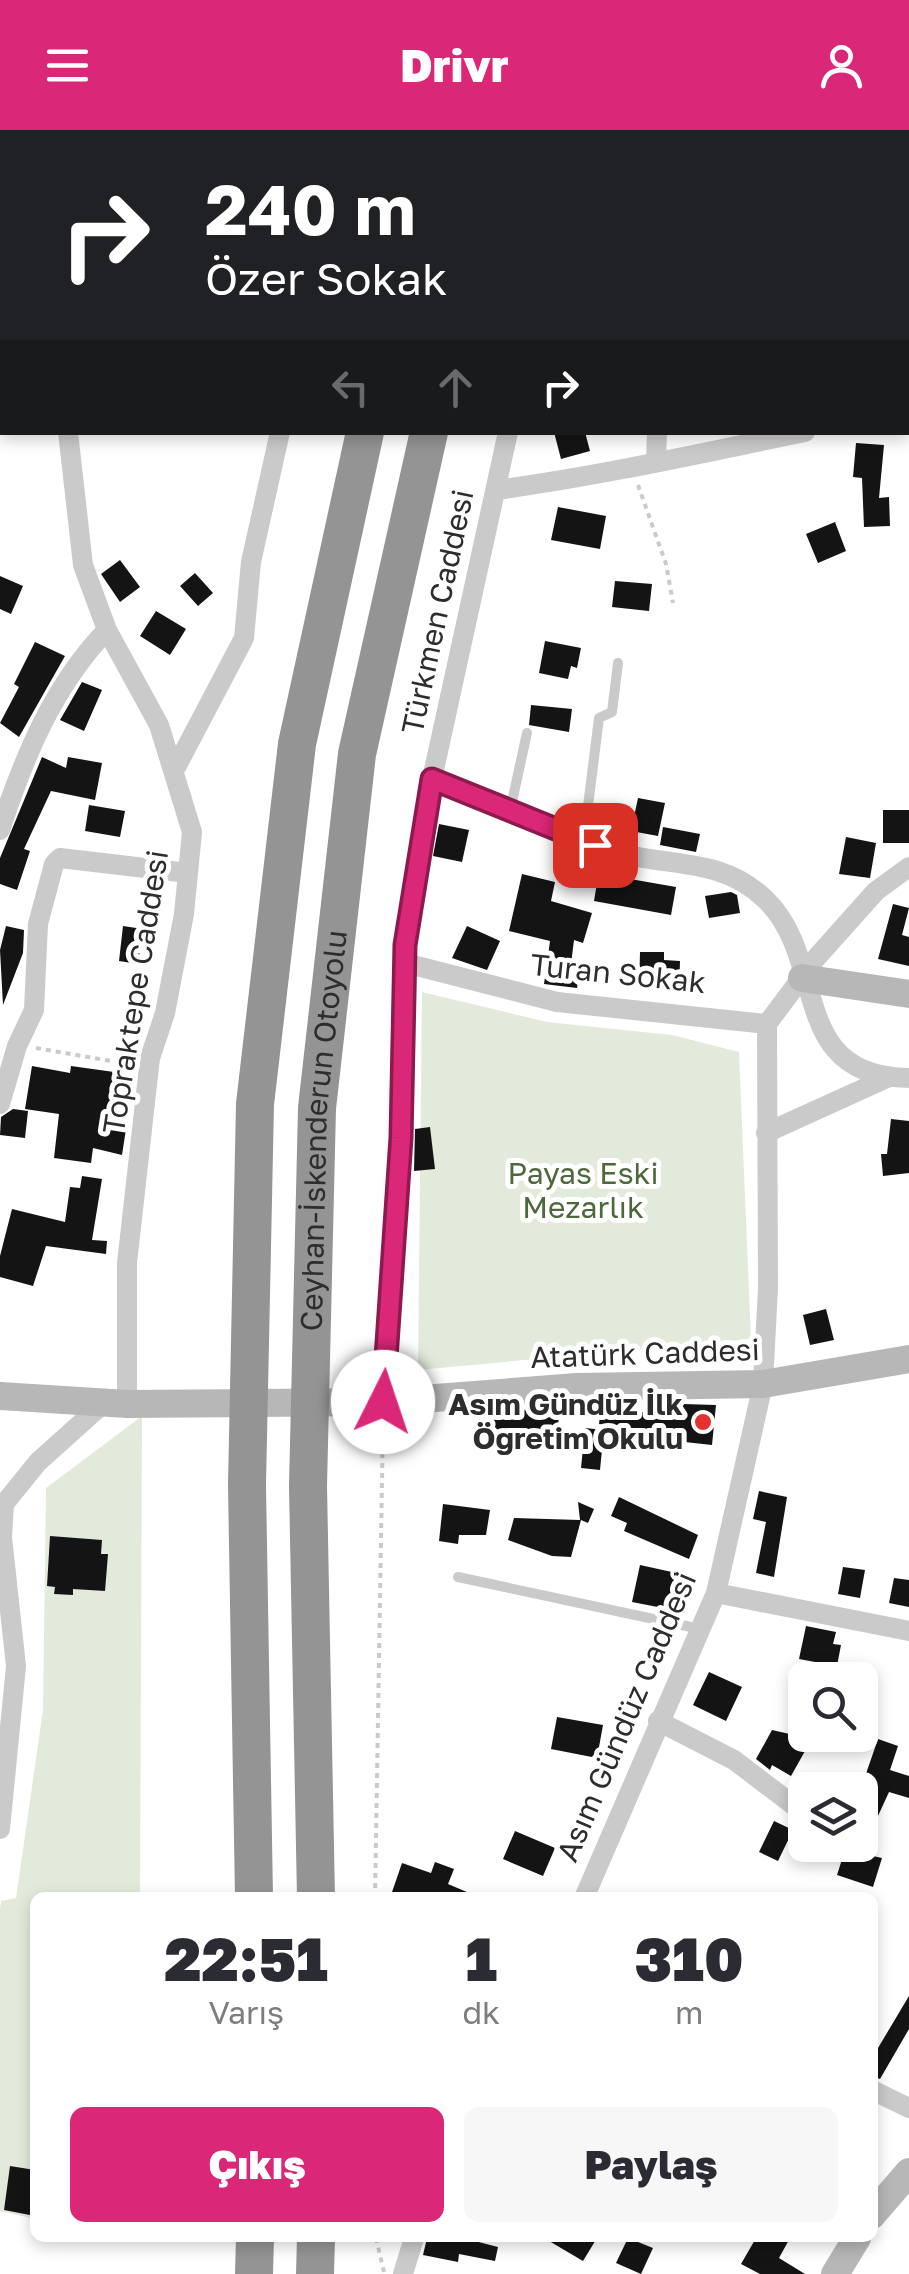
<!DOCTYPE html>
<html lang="tr">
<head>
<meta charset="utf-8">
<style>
  body { margin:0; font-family:"Golos Text",sans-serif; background:#f7f7f7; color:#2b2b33; height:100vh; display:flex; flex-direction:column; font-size:38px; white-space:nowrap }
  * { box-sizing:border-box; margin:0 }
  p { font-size:32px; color:#7c7c81 }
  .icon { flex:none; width:55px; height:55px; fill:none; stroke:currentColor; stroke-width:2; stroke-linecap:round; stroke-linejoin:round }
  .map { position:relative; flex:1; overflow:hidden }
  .side { position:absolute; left:30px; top:1762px; width:848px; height:350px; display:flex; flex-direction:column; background:#fff; border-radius:15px; box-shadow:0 5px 15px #0003 }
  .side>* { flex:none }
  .guide { position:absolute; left:0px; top:0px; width:910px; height:305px; box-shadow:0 5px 15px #0003; background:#202124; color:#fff; overflow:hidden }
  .fabs { position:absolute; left:788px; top:1532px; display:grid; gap:20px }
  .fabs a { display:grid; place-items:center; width:90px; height:90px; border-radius:15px; background:#fff; box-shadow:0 5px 15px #0003; font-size:50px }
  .pin { position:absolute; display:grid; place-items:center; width:85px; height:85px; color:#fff; margin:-42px; border-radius:20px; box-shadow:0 5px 15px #0006 }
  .me { position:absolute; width:110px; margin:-55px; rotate:4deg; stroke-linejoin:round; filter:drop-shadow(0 0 8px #0008) }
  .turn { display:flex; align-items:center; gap:35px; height:210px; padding:0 40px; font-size:45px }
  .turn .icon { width:130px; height:130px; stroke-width:2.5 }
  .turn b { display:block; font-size:70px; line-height:85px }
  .lanes { display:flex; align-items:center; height:95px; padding:0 40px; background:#0003; justify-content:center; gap:50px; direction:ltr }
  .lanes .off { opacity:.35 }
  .eta { display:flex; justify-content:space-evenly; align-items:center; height:170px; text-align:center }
  .eta b { font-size:60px; font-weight:800; line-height:70px }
  .action { display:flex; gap:20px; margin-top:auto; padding:20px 40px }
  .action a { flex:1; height:115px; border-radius:15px; background:#db2777; color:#fff; font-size:40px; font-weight:800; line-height:115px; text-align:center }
  .action a+a { background:#f7f7f7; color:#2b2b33 }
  header { display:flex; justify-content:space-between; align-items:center; height:130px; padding:0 40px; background:#db2777; color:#fff; font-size:45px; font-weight:800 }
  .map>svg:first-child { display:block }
</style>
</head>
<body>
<header><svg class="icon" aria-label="menu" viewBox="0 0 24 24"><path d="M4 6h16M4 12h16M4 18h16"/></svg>Drivr<svg class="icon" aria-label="person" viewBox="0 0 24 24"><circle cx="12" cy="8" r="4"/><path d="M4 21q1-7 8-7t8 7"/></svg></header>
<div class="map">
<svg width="909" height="2144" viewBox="0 0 909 2144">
  <rect width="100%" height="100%" fill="#fff"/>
  <path fill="#e2ebdb" d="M422 862 547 892 672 905 739 922 751 1209 418 1240Z
    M142 1286 140 1767 35 1768V2089L0 2081V1780L1 1771 16 1768 43 1580 46 1358Z"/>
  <path fill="#141414" d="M554 302H585L590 321 561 329Z
    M856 313 884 315 879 368 889 367 890 396 864 397 862 348 853 347Z
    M558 377 606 386 600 419 551 410Z
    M835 392 846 421 818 433 806 404Z
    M120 430 140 457 120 472 101 444Z
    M195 443 213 463 198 476 180 456Z
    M0 446 23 456 11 484 0 479Z
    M615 451 652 454 649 481 612 477Z
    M156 481 186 499 170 525 140 506Z
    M545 511 581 518 577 538 571 536 568 549 539 543Z
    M35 512 65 526 19 607 0 593 19 557 14 554Z
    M82 552 102 560 84 601 60 590Z
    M531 575 572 579 569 602 529 595Z
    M42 627 66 638 68 627 102 633 95 670 51 661 24 719 30 721 17 760 0 754V728Z
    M638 668 665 673 658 706 631 701Z
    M89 675 125 681 120 707 85 701Z
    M883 680H909V713H883Z
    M439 694 469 700 462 732 433 726Z
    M663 697 700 704 696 722 660 715Z
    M846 707 876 713 870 748 839 744Z
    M522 744 555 752 551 771 592 783 583 813 574 810 570 842 579 843 577 858 544 854 550 811 509 801Z
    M613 746 676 757 671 785 594 771 597 753 611 756Z
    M731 762 737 765 740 783 709 788 705 766Z
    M893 774 909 778 902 805 909 807V836L878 829Z
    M6 796 24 800 23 823 3 875 0 820Z
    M123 796 143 799 138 834 119 831Z
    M467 796 500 811 487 840 452 828Z
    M640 822H664V830L680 831 679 861 639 860Z
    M32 936 70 943 71 936 114 942 109 983 128 986 122 1025 93 1018 91 1033 54 1028 59 984 25 979Z
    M13 979 28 981 25 1008 0 1005 1 987Z
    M891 989 909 991V1043L883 1046 881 1024H887Z
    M430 997 435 1039 414 1041 415 999Z
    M82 1046 102 1049 92 1110 107 1111 106 1124 46 1116 33 1156 0 1147V1126L12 1079 65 1092 70 1057 80 1058Z
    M826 1179 834 1210 810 1215 803 1185Z
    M651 1273 716 1275 712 1315 648 1308 649 1300 599 1294 601 1277 650 1283Z
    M558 1278 559 1309 477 1310V1282Z
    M585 1298 604 1300 600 1340 581 1338Z
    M759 1361 787 1367 774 1447 756 1443 766 1392 753 1389Z
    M619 1367 698 1405 689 1429 624 1401 627 1393 611 1386Z
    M578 1372 594 1379 588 1393 581 1390 571 1427 552 1426 508 1410 514 1388 580 1390Z
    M443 1374 490 1380 486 1405H459L458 1414 439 1411Z
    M50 1406 102 1410 101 1424H108L105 1461 73 1459V1465L54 1464 55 1457 47 1456Z
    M640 1435 681 1444 673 1480 632 1472Z
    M843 1437 865 1440 860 1468 838 1464Z
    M894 1448 909 1450V1477L889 1473Z
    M806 1496 836 1502 833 1514 841 1515 837 1536 799 1529Z
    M709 1542 742 1557 726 1591 693 1575Z
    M805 1579V1605H814L791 1646 772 1635 770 1640 756 1629 772 1600 794 1605Z
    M557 1587 603 1595 597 1628 551 1619Z
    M878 1609 898 1616 890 1640 909 1646V1668L889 1662 872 1699 860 1693V1661Z
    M774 1691 793 1700 778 1731 759 1722Z
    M515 1701 555 1718 543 1746 503 1729Z
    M845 1720 882 1728 873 1757 837 1745Z
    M435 1732 454 1739 448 1754 481 1768H390L402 1733 431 1743Z
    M909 1866V1899L880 1949 872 1946V1928Z
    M10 2036 35 2040V2086L4 2080Z
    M427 2108H463L498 2117 495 2131 459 2124 458 2132 423 2125Z
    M544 2108H597L583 2131Z
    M628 2108 653 2118 641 2144 616 2133Z
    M756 2108H790L779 2128 805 2144H760L741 2134Z"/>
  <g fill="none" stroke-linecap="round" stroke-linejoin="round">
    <path stroke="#cacaca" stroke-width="4" stroke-dasharray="5 5" stroke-linecap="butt" d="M638 355 666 434 673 473
      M36 918 111 931 131 929
      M375 1768 383 1292
      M376 2108 384 2142"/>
    <path stroke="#cacaca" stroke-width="10" d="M510 681 527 603
      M584 708 599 588 612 582 618 533
      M458 1447 700 1499"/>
    <path stroke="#cacaca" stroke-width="20" d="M663 0V2
      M168 2 170 0
      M236 2 237 0
      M364 2V0
      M602 2 603 0
      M0 4 2 7
      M908 282H909
      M68 302 83 435 107 500 159 595 192 702 184 784 165 883 150 928 127 1133V1274
      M656 331 657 302
      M496 360C600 346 702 323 805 302
      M174 641 244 508 251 432 280 302
      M432 649C491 671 549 700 608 720 663 738 720 725 765 769 829 830 787 947 909 948
      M0 700C24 627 53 556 107 500
      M405 833 557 872 767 894
      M0 974 17 916 34 880 38 794 54 734 60 728 188 743
      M766 1003 887 948
      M383 1272 401 1008 405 815 432 649 508 302
      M716 1463 909 1501
      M658 1591 734 1630 805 1684
      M0 1699 16 1536 2 1407 4 1374 38 1332 107 1270
      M584 1768 716 1463 763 1254 768 1158 767 894 817 827 876 761 909 737
      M872 1960 909 1978
      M403 2144 414 2108"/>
    <path stroke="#b7b7b7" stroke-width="28" d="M802 848 909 864
      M0 1266 127 1274 383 1272 577 1257 763 1254 909 1229
      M872 2085 909 2042
      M835 2144 857 2108"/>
    <g stroke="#949494" stroke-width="38">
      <path d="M461 2 462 0"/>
      <path d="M527 2 528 0"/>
      <path d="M254 1768 247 1355 255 974 297 614 365 302"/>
      <path id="s1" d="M316 1768 308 1356 317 978 357 624 429 302"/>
      <path d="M254 2144 255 2108"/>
      <path d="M315 2144 316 2108"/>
    </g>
  </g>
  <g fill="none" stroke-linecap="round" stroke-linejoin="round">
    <g stroke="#8e194d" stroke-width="25">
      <path id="route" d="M383 1272 401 1008 405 815 432 649 595 715"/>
    </g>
    <use href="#route" stroke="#db2777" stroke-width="18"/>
  </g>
  <circle fill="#e5312f" stroke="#fff" stroke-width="4" cx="703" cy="1292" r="10"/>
  <g text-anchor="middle" stroke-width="10" stroke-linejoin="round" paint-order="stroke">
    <g font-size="30" fill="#2d2d2d" stroke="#fff">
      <text transform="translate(438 482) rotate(-78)" y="10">Türkmen Caddesi</text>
      <text transform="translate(618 844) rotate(6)" y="10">Turan Sokak</text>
      <text transform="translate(136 862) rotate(-81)" y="10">Topraktepe Caddesi</text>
      <text dy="10" stroke="none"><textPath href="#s1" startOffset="768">Ceyhan-İskenderun Otoyolu</textPath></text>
      <text transform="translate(645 1224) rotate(-2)" y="10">Atatürk Caddesi</text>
      <text transform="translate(627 1587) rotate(-67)" y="10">Asım Gündüz Caddesi</text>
    </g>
    <g font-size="30" fill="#4d693b" stroke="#fff">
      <text x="583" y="1054">Payas Eski<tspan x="583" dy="34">Mezarlık</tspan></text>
    </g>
    <g font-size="30" font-weight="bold" fill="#2d2d2d" stroke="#fff" text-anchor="end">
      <text x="683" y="1285">Asım Gündüz İlk<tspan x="683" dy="34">Öğretim Okulu</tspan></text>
    </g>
  </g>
</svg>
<div class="fabs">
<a><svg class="icon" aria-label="search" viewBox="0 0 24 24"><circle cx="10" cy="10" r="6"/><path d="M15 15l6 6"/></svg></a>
<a><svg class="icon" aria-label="layers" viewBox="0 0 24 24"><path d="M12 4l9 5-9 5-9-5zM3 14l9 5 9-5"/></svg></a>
</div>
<div class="pin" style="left:595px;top:715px;background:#d93025"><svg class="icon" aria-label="arrive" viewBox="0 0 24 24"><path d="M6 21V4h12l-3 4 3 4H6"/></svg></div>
<svg class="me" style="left:383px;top:1272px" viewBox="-20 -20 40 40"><circle r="19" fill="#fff"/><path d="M0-13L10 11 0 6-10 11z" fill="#db2777"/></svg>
<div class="guide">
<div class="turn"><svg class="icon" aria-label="right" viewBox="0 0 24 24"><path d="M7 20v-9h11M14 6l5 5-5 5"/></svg><div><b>240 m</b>Özer Sokak</div></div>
<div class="lanes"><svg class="icon off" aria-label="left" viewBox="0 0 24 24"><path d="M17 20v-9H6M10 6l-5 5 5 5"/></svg><svg class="icon off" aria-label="ahead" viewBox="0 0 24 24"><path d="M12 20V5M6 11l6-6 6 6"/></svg><svg class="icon" aria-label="right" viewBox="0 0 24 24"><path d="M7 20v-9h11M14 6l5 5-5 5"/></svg></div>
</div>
<section class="side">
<div class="eta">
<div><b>22:51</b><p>Varış</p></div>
<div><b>1</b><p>dk</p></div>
<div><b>310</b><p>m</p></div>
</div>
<div class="action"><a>Çıkış</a><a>Paylaş</a></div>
</section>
</div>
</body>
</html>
